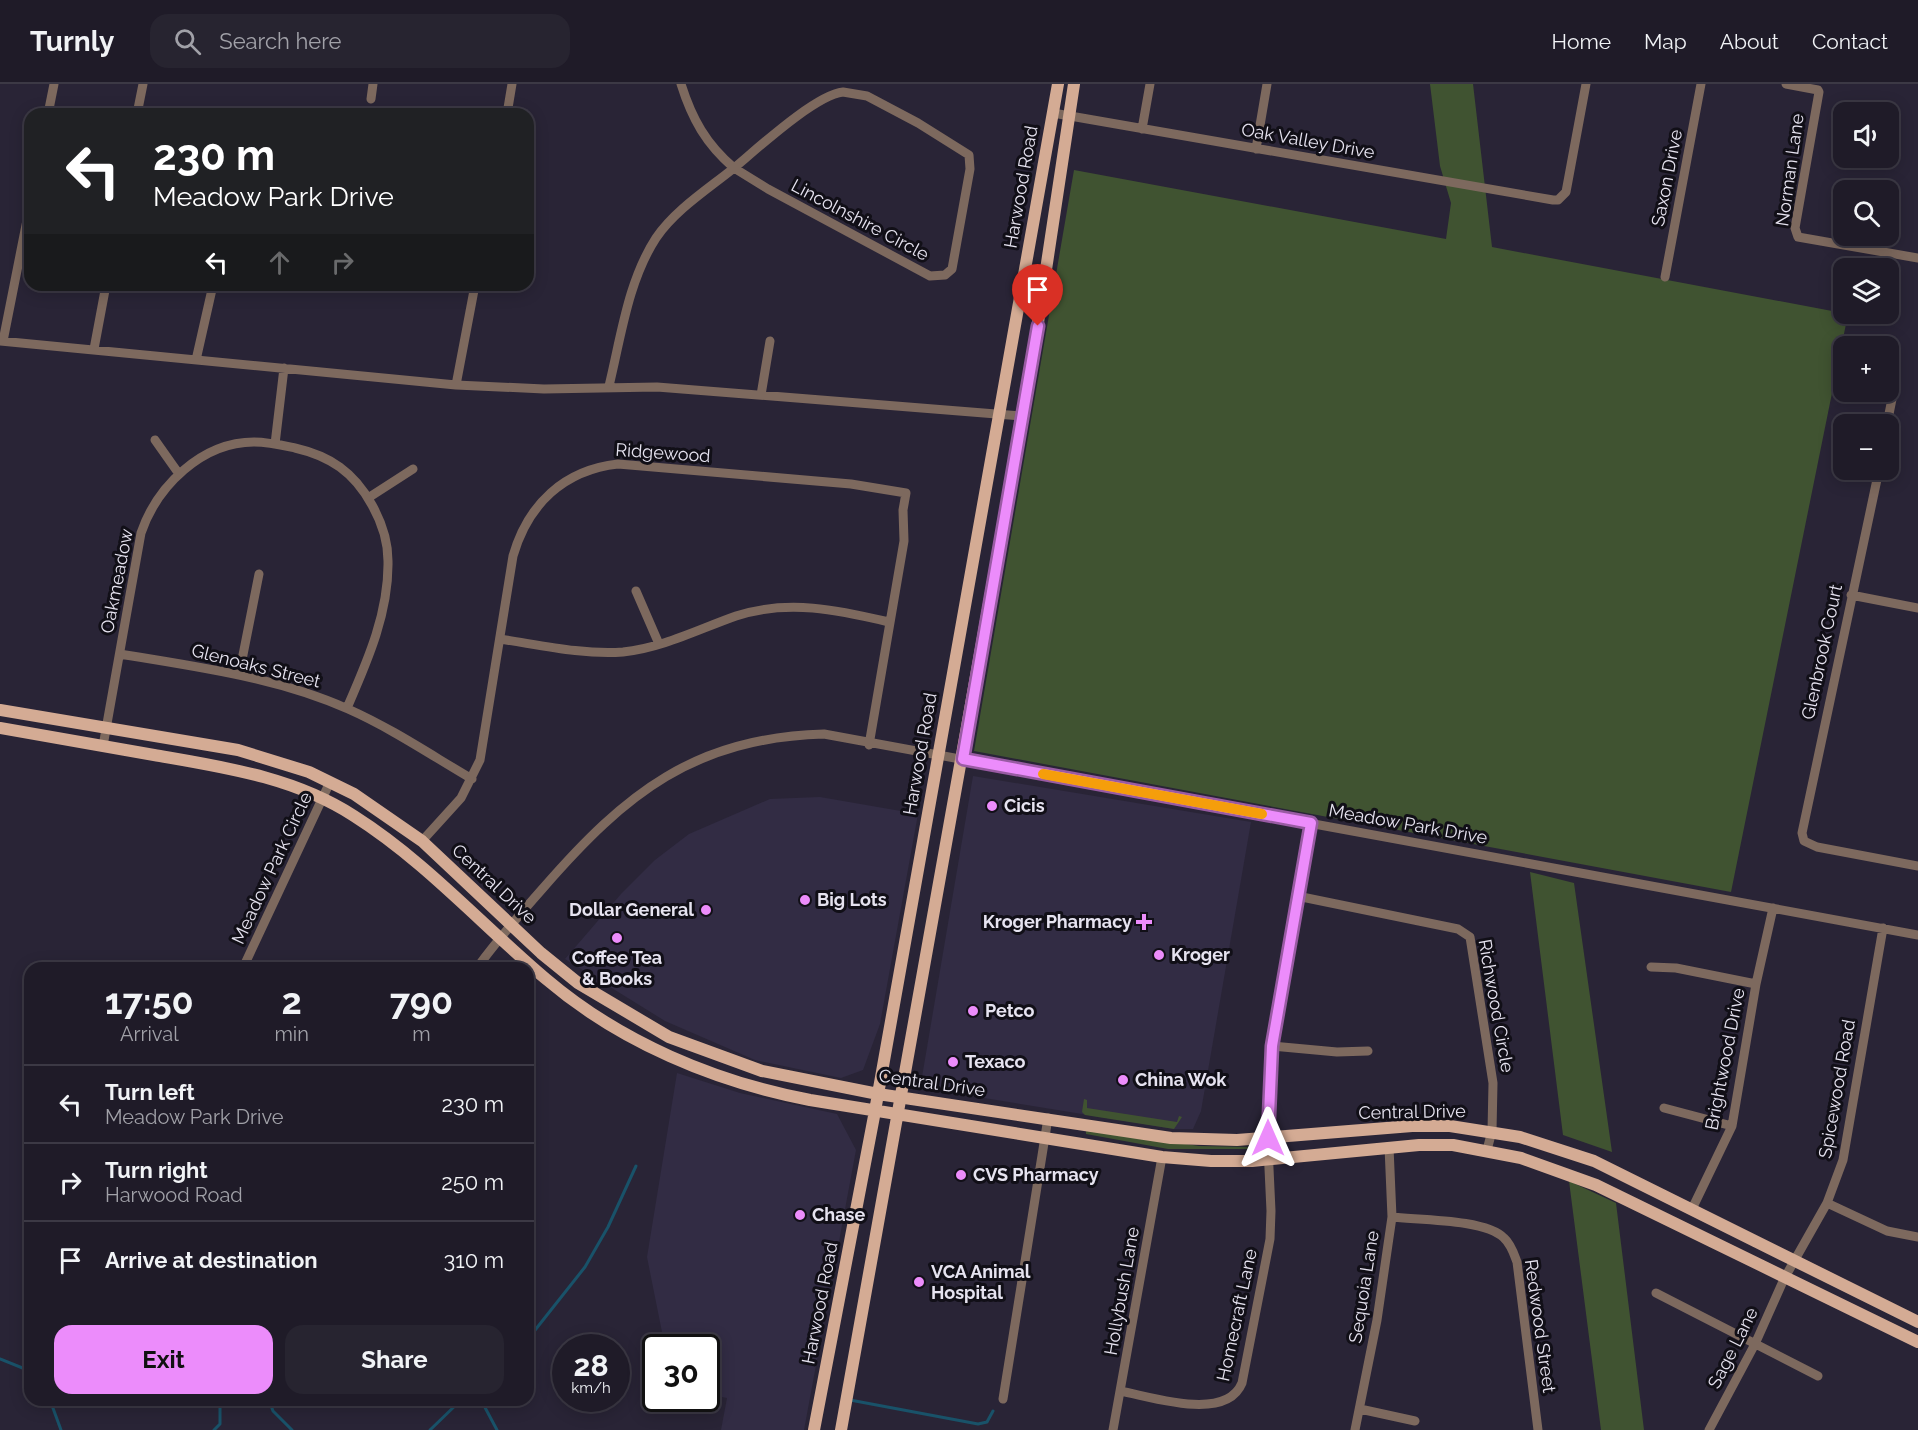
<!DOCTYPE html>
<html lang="en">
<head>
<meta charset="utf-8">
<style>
  body { margin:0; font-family:Raleway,sans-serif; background:#272430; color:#f1f3f6; height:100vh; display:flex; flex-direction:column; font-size:22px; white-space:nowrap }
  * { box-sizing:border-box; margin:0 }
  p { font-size:20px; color:#a1a1a8 }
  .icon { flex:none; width:33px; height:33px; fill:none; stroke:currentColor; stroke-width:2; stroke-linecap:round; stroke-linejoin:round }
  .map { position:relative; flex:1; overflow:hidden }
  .panel { position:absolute; left:24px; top:878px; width:510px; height:444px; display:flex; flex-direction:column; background:#1f1b28; border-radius:18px; box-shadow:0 3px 15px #0003,0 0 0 2px #3c3945 }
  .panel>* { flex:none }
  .guide { position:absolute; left:24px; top:24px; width:510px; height:183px; border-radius:18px; box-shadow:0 3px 15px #0003,0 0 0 2px #3c3945; background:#202124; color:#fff; overflow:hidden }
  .fabs { position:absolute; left:1833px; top:18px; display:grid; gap:12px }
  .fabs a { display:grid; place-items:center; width:66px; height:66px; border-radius:12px; background:#1f1b28; box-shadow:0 3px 15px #0003,0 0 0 2px #3c3945; font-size:30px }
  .speed { position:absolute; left:552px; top:1250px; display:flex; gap:12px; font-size:30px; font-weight:700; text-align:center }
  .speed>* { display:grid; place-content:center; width:78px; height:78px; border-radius:50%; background:#1f1b28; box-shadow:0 3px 15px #0003,0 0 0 2px #3c3945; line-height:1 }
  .speed small { font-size:15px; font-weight:400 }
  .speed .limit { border:3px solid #111; border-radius:9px; background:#fff; color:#111 }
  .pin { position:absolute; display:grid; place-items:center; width:51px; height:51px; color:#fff; margin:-62px -26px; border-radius:50% 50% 50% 0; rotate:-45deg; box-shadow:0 0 6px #0007 }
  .pin .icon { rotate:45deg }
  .me { position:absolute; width:66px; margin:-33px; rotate:0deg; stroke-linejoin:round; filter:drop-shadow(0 0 4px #0008) }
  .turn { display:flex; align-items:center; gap:21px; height:126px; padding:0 30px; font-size:27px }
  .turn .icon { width:78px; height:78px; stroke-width:2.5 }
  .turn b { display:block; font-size:42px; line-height:51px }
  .lanes { display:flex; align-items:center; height:57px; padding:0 30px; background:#0003; justify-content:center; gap:30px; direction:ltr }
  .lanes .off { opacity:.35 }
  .eta { display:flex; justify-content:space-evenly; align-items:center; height:102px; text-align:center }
  .eta b { font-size:36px; font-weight:700; line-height:42px }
  .button { display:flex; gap:12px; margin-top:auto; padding:12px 30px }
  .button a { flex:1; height:69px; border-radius:18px; background:#ec8cfb; color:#111; font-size:24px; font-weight:700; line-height:69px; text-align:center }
  .button a+a { background:#272430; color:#f1f3f6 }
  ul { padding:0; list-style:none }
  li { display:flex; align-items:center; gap:18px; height:78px; padding:0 30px; border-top:2px solid #3c3945 }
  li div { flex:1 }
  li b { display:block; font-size:22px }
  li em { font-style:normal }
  header { display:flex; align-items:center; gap:36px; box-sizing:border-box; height:84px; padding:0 30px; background:#1f1b28; border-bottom:2px solid #3c3945 }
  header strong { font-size:28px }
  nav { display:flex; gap:33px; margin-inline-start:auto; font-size:21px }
  .search { width:420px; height:54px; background:#272430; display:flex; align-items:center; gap:15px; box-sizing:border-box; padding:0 21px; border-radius:18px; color:#a1a1a8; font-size:22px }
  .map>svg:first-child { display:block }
</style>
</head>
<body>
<header>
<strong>Turnly</strong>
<div class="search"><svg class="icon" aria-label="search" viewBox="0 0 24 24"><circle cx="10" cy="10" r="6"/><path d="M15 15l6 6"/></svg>Search here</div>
<nav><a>Home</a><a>Map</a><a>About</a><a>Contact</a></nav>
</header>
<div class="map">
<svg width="1918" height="1346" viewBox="0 0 1918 1346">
  <rect width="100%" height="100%" fill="#292436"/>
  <path fill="#322c44" d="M973 692 1251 738 1201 1027 1193 1045H1174L929 1005 922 993Z
    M820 713 918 730 880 940 863 986 841 994 755 976 665 937 565 875 621 810 655 776 689 750 770 715Z
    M677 989 740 1009 837 1030 856 1066 804 1346H721L727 1314 707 1310 706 1263H665L647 1173Z"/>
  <path fill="#405331" d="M1430 0H1473L1492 163 1848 230 1731 808 974 667 1074 86 1446 155 1451 119 1440 82Z
    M1530 788 1574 799 1612 1068 1563 1051Z
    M1084 1015 1087 1016V1024L1177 1038 1179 1032 1182 1033 1174 1045 1085 1031 1082 1028Z
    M1086 1045 1199 1062 1254 1063 1253 1065H1168L1086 1050Z
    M1569 1097 1616 1119 1644 1346H1601Z"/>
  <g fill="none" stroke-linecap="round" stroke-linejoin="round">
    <path stroke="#195269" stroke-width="3" d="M528 1255 585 1183 608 1143 636 1082
      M0 1275 30 1287
      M50 1316 61 1346
      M269 1316 273 1327 292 1346
      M481 1316 497 1346
      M850 1316 978 1340 987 1338 993 1327
      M214 1346 220 1340V1316
      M430 1346 461 1316"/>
    <path stroke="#7d695e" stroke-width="9" d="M1786 0 1818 6 1819 8 1795 144 1798 153 1918 174
      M843 8 867 12 918 39 969 71 970 85 952 185 945 191 930 192 768 105 734 84C757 65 815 11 843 8Z
      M371 15 373 0
      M1053 29 1553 116H1558L1566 108 1586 0
      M48 30 54 0
      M137 30 143 0
      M507 30 512 0
      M1142 45 1150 0
      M1256 65 1267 0
      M1665 193 1701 0
      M0 257 456 301 544 305 657 303 1022 332
      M3 257 30 121
      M94 265 106 201
      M196 276 213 201
      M456 301 475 201
      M609 302C621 253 628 197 656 154 675 126 708 105 734 84 706 60 692 35 681 0
      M761 311 770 257
      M1887 340 1895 300
      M155 356 179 390
      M275 360 284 284
      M1879 386 1802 749 1804 757 1817 763 1918 782
      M368 414 413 385
      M636 507 659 560
      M1851 511 1918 524
      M500 555C540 561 583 571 623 568 662 564 699 545 736 532 788 515 838 526 889 538
      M120 570C197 583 276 593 348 625 391 644 431 671 472 695
      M239 591 259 490
      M103 662 141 449C157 402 202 358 254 358 268 358 281 361 295 364 330 372 354 388 372 421 381 437 388 457 388 477 389 529 367 578 347 624
      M422 757 461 714 480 676 513 472C528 420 564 386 618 380L851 400 906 409 903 426 904 457 869 661
      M1297 812 1458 845 1470 853 1493 999 1492 1047 1487 1066
      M1651 883 1676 884 1756 900
      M243 884 330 698
      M477 884C498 855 521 829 544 803 626 709 694 654 824 650L1918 851
      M1272 962 1337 968 1368 967
      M1664 1024 1732 1042
      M1827 1119 1887 1147 1918 1153
      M1692 1125 1732 1042 1756 900 1773 824
      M1392 1133C1419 1136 1486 1135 1504 1154 1511 1160 1514 1170 1517 1178L1538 1346
      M1656 1209 1818 1292
      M1120 1307C1153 1313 1226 1338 1242 1299L1270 1155 1271 1127 1267 1042 1272 962 1311 739
      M1003 1315 1048 1034
      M1360 1325 1415 1337
      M1113 1346 1162 1073
      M1355 1346 1377 1236 1392 1133 1389 1063
      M1709 1346 1755 1260 1784 1195 1827 1119 1843 1076 1883 844"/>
    <path stroke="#d4ab94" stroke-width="12" d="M0 626 238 666 309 688 354 710 422 757 541 869 578 899 669 953 762 987 878 1010 1171 1054 1237 1056 1412 1042H1450L1520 1053 1594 1077 1918 1238
      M0 644C51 653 102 662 154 671 223 683 294 693 354 732 425 777 482 841 546 895 620 958 715 998 810 1016L1162 1073 1211 1077H1252L1419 1061H1453L1521 1074 1596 1101 1918 1258
      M814 1346 875 1027 1058 0
      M841 1346 1031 285 1074 0"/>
  </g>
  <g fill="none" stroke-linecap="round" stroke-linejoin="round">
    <g stroke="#995ba3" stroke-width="15">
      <path id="route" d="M1038 242 963 675 1311 739 1272 962 1268 1054"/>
    </g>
    <use href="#route" stroke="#ec8cfb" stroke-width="10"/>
    <path stroke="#f59e0b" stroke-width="10" d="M1043 690 1262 730"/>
  </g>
  <g fill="#ec8cfb" stroke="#110f17" stroke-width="2">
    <circle cx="992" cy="722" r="6"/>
    <circle cx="805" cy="816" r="6"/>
    <circle cx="706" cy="826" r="6"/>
    <path d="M1141 829h6v6h6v6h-6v6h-6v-6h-6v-6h6z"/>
    <circle cx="617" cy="854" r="6"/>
    <circle cx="1159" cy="871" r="6"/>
    <circle cx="973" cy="927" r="6"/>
    <circle cx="953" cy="978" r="6"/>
    <circle cx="1123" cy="996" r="6"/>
    <circle cx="961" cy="1091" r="6"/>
    <circle cx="800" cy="1131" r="6"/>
    <circle cx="919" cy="1198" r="6"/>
  </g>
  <g text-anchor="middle" stroke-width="6" stroke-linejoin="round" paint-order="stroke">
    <g font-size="18" fill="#e6e3f0" stroke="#110f17">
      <text transform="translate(1308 57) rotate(10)" y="6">Oak Valley Drive</text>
      <text transform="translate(1790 86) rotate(-82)" y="6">Norman Lane</text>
      <text transform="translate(1667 94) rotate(-79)" y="6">Saxon Drive</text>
      <text transform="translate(1021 103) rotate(-80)" y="6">Harwood Road</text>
      <text transform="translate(860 136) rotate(28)" y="6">Lincolnshire Circle</text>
      <text transform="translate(663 369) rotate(4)" y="6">Ridgewood</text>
      <text transform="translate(117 497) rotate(-79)" y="6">Oakmeadow</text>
      <text transform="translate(1822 568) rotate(-78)" y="6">Glenbrook Court</text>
      <text transform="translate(256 582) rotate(14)" y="6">Glenoaks Street</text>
      <text transform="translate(920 670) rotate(-80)" y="6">Harwood Road</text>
      <text transform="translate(1408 740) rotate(10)" y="6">Meadow Park Drive</text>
      <text transform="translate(272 784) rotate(-65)" y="6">Meadow Park Circle</text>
      <text transform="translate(494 800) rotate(43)" y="6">Central Drive</text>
      <text transform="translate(1496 922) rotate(80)" y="6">Richwood Circle</text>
      <text transform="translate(1725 975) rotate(-79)" y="6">Brightwood Drive</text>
      <text transform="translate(932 999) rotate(8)" y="6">Central Drive</text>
      <text transform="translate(1837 1005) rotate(-80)" y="6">Spicewood Road</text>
      <text transform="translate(1412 1028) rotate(-1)" y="6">Central Drive</text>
      <text transform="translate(1364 1203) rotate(-81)" y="6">Sequoia Lane</text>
      <text transform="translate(1122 1207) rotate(-80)" y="6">Hollybush Lane</text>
      <text transform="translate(820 1219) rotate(-79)" y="6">Harwood Road</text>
      <text transform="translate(1237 1231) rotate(-78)" y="6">Homecraft Lane</text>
      <text transform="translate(1540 1242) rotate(82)" y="6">Redwood Street</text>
      <text transform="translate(1733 1264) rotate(-63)" y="6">Sage Lane</text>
    </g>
    <g font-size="18" font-weight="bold" fill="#e6e3f0" stroke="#110f17" text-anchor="start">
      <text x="1004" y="728">Cicis</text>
      <text x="817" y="822">Big Lots</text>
      <text x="694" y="832" text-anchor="end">Dollar General</text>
      <text x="1132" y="844" text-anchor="end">Kroger Pharmacy</text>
      <text x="1171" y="877">Kroger</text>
      <text x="617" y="880" text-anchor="middle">Coffee Tea<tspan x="617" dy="21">&amp; Books</tspan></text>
      <text x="985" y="933">Petco</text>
      <text x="965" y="984">Texaco</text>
      <text x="1135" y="1002">China Wok</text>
      <text x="973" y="1097">CVS Pharmacy</text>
      <text x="812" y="1137">Chase</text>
      <text x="931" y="1194">VCA Animal<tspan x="931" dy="21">Hospital</tspan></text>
    </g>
  </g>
</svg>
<div class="fabs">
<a><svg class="icon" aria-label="sound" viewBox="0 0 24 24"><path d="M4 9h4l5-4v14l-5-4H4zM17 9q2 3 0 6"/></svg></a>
<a><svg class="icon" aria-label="search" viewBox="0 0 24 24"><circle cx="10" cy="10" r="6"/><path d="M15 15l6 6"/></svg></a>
<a><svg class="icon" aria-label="layers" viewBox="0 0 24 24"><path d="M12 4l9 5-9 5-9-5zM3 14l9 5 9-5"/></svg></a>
<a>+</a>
<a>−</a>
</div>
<div class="speed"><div>28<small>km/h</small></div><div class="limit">30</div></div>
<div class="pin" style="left:1038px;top:242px;background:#d93025"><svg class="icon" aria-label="arrive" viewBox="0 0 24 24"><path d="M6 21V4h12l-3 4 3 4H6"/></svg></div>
<svg class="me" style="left:1268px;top:1054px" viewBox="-20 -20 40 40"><path d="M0-17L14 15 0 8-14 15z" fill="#ec8cfb" stroke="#fff" stroke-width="4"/></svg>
<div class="guide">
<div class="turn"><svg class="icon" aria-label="left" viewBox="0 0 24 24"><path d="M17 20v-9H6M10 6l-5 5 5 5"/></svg><div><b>230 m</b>Meadow Park Drive</div></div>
<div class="lanes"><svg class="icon" aria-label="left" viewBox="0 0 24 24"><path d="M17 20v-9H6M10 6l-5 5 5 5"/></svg><svg class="icon off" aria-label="ahead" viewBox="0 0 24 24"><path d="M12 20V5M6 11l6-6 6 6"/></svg><svg class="icon off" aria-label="right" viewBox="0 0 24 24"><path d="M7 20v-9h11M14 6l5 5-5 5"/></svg></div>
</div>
<section class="panel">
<div class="eta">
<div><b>17:50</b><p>Arrival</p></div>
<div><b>2</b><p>min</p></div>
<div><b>790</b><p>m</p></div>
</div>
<ul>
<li><svg class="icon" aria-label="left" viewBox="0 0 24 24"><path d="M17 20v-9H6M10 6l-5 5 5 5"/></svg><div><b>Turn left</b><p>Meadow Park Drive</p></div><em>230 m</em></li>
<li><svg class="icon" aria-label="right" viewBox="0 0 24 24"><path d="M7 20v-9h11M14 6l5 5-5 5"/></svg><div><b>Turn right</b><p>Harwood Road</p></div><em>250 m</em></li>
<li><svg class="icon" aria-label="arrive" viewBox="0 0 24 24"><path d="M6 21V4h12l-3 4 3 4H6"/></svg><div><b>Arrive at destination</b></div><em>310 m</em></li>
</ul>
<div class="button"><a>Exit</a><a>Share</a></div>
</section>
</div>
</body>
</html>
